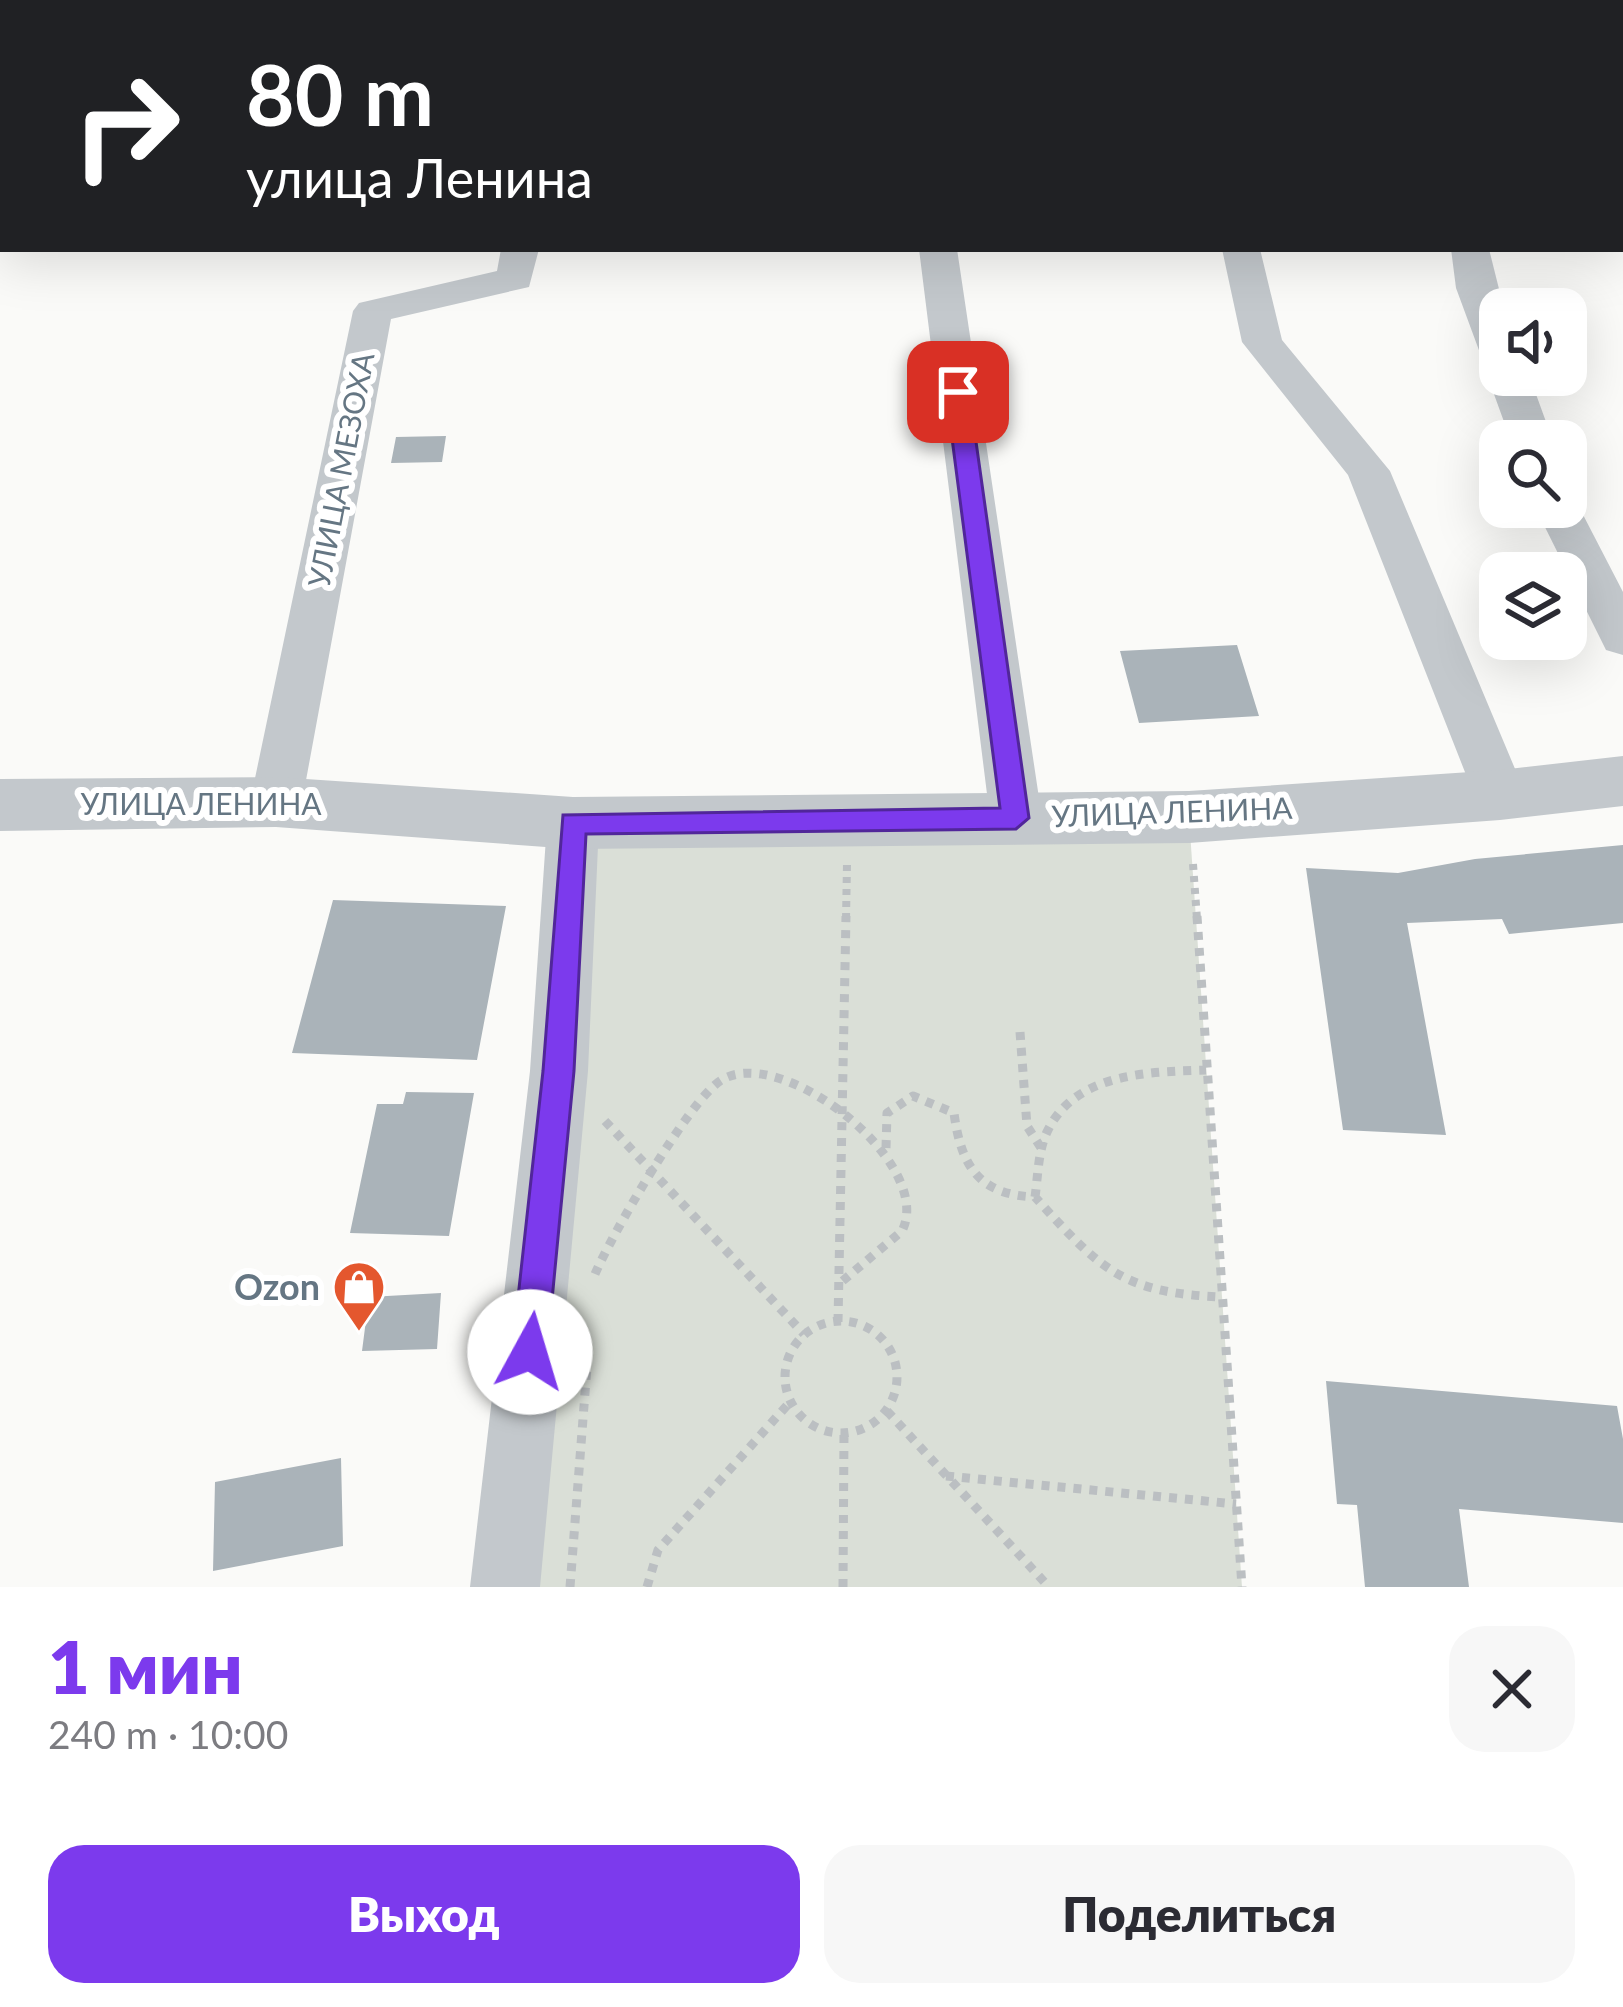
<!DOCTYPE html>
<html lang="ru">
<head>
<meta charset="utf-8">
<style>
  body { margin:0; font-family:Lato,sans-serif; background:#f7f7f7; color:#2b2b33; height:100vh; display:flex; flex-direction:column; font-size:45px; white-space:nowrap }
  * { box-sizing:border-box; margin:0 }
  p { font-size:39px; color:#7c7c81 }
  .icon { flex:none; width:66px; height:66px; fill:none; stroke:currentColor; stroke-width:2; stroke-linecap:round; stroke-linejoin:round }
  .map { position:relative; height:1587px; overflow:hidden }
  .details { display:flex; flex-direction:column; background:#fff; flex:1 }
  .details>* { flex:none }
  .guide { position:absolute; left:0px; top:0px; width:1623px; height:252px; box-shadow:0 12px 48px #0002; background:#202124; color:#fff; overflow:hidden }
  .fabs { position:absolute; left:1479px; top:288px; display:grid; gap:24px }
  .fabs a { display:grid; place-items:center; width:108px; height:108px; border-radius:24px; background:#fff; box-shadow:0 12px 48px #0002; font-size:60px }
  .pin { position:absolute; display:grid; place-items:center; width:102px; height:102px; color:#fff; margin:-51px; border-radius:24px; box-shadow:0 6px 18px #0006 }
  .me { position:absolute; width:132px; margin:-66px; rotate:6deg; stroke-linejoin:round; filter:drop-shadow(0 0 9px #0008) }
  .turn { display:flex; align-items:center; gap:42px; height:252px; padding:0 48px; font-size:54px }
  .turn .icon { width:156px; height:156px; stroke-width:2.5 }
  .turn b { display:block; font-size:84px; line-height:102px }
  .round { display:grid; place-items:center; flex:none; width:126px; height:126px; border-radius:36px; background:#f7f7f7 }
  .headline { display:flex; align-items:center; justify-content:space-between; height:204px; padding:0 48px }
  h1 { font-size:72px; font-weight:800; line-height:90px; color:#7c3aed }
  .button { display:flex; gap:24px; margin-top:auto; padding:24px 48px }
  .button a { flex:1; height:138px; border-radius:36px; background:#7c3aed; color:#fff; font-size:48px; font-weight:800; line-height:138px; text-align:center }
  .button a+a { background:#f7f7f7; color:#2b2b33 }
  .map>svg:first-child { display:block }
</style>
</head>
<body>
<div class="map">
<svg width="1623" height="1587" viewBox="0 0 1623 1587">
  <rect width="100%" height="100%" fill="#fafaf8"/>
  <path fill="#dadfd7" d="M1189 817 1242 1587H505L573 823Z"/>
  <path fill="#aab3b9" d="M446 436 442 462 391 463 396 437Z
    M1237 645 1259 716 1139 723 1120 651Z
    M1623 845V923L1509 934 1502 919 1407 923 1446 1135 1343 1130 1306 868 1398 873 1475 859Z
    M333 900 506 906 477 1060 292 1053Z
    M406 1092 474 1093 449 1236 350 1233 377 1104H403Z
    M441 1293 437 1349 362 1351 369 1297Z
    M1326 1381 1617 1406 1623 1439V1523L1459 1509 1469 1587H1365L1357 1505 1337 1504Z
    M341 1458 343 1546 213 1571 215 1482Z"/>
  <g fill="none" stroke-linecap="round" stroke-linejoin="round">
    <path stroke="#bbbfc2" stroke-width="8" stroke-dasharray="6 6" stroke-linecap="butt" d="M1193 864 1197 919
      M846 919 847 864"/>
    <path stroke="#bbbfc2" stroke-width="9" stroke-dasharray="8 8" stroke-linecap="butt" d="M1197 916 1242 1587
      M1020 1032 1027 1126 1043 1151
      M605 1121 804 1334
      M886 1148 887 1113 913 1096 954 1113C961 1166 979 1195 1035 1197 1100 1269 1122 1293 1222 1297
      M1035 1197C1038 1176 1038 1151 1047 1132 1075 1072 1150 1072 1206 1070
      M595 1274C611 1236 689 1101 720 1081 779 1041 936 1163 902 1231L839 1284
      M785 1377a56 56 0 1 1 112 0a56 56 0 1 1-112 0Z
      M838 1322 846 916
      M887 1411 1049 1587
      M946 1476 1236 1504
      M570 1587 587 1367
      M647 1587 658 1550 790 1402
      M843 1587 844 1432"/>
    <path fill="#c3c8cc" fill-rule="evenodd" d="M525 0H557L558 3H526Z
      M1484 0H1516V3H1484Z
      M501 249H539L529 287 391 319 302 802 294 816 276 822 258 816 250 802 353 311 359 303 497 271Z
      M919 249H957L1042 818 1034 832 1016 838 998 832 990 818Z
      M1222 249H1260L1282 340 1390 471 1526 795 1518 809 1500 815 1482 809 1474 795 1348 475 1242 342Z
      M1451 249H1489L1504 309 1500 375H1529L1553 441H1511L1487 375 1498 365 1486 362 1480 353 1456 288Z
      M1566 495 1579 507 1623 592V655L1606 650 1535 507H1566Z
      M573 803 591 809 599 823 588 1071 540 1587H470L530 1071 547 823 555 809Z"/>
    <path fill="#c3c8cc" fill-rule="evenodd" d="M1623 756V806L1500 820 1189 843 573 849 276 827 0 831V779L276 777 573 797 1189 791 1500 770Z"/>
  </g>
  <path fill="#7c3aed" stroke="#51269a" stroke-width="3" d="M958 385 969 392 1029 818 1016 829 586 834 574 1071 547 1352 542 1364 530 1369 517 1364 512 1352 543 1071 563 815 1000 808 946 392Z"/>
  <defs>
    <g id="shop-pin" transform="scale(2.7)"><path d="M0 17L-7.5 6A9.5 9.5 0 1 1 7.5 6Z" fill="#e4572e" stroke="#fff"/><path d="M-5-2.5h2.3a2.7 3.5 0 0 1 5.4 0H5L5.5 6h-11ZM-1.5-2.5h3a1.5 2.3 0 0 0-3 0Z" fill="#fff"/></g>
  </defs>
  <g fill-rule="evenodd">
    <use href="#shop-pin" x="359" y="1287"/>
  </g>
  <g text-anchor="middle" stroke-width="12" stroke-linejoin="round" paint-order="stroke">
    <g font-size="30" fill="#657683" stroke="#fff">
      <text transform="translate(342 470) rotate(-79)" y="10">УЛИЦА МЕЗОХА</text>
      <text x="201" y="815">УЛИЦА ЛЕНИНА</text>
      <text transform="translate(1172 813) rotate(-2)" y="10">УЛИЦА ЛЕНИНА</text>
    </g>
    <g font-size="36" font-weight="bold" fill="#657683" stroke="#fff" text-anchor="end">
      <text x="320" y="1300">Ozon</text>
    </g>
  </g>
</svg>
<div class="fabs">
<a><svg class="icon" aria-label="sound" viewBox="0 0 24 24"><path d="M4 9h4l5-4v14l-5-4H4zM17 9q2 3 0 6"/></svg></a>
<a><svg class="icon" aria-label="search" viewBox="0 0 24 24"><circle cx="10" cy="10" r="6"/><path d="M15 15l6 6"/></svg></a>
<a><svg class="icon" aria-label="layers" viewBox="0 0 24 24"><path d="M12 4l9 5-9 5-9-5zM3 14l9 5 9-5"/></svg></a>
</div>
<div class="pin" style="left:958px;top:392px;background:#d93025"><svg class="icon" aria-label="arrive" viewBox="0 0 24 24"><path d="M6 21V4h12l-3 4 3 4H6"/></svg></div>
<svg class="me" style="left:530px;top:1352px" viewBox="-20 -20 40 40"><circle r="19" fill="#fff"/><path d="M0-13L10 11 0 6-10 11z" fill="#7c3aed"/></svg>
<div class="guide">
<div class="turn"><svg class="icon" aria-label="right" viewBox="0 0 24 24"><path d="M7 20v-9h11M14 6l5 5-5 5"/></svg><div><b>80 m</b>улица Ленина</div></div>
</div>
</div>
<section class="details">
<div class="headline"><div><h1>1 мин</h1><p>240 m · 10:00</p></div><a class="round"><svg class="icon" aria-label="close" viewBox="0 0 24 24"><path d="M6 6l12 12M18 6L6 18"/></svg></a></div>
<div class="button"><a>Выход</a><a>Поделиться</a></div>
</section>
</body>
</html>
